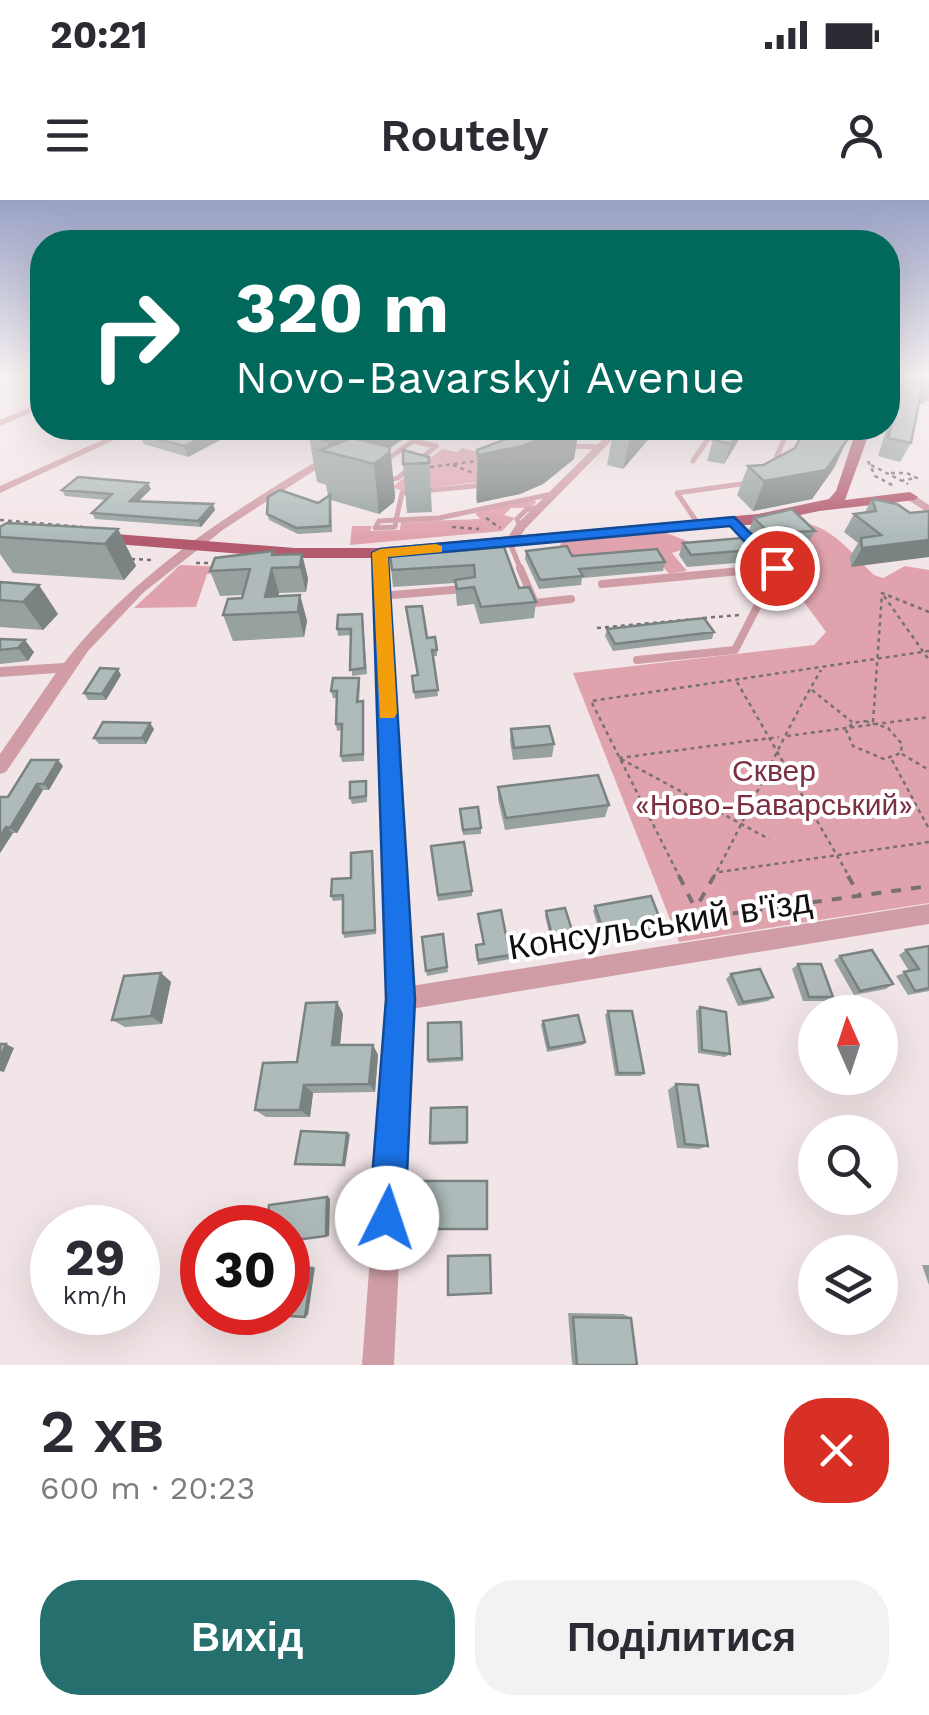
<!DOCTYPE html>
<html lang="uk">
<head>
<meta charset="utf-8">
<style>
  body { margin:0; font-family:"Work Sans",sans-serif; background:#f2f2f3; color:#2b2b33; height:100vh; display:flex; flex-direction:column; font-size:38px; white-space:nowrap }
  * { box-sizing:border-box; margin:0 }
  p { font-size:32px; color:#7c7c81 }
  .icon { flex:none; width:55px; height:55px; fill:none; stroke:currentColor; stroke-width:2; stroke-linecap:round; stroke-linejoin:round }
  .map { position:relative; height:1165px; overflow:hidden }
  .sheet { display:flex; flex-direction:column; background:#fff; flex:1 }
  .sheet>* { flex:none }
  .guide { position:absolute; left:30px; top:30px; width:870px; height:210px; border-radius:40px; box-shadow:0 10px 40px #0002; background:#00695c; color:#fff; overflow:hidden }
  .needle { width:65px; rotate:357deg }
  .buttons { position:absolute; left:798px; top:795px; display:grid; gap:20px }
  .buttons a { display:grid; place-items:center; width:100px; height:100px; border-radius:50%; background:#fff; box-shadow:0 10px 40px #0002; font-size:50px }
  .speed { position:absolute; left:30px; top:1005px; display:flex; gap:20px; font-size:50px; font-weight:700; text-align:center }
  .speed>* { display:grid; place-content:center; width:130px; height:130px; border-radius:50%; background:#fff; box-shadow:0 10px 40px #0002; line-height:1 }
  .speed small { font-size:25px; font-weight:400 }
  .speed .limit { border:15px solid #d22; background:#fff; color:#111 }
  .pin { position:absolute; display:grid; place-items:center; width:85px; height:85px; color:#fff; margin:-42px; border:5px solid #fff; border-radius:50%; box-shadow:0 2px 10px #0007 }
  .me { position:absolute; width:110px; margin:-55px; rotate:4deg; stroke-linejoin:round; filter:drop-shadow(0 0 8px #0008) }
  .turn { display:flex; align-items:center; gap:35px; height:210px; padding:0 40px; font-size:45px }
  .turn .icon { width:130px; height:130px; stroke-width:2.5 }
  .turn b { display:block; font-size:70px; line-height:85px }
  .round { display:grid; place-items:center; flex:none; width:105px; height:105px; border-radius:40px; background:#f2f2f3 }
  .overview { display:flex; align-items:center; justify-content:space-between; height:170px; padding:0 40px }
  h1 { font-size:60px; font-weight:600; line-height:75px }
  .button { display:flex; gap:20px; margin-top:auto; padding:20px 40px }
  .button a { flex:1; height:115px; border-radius:40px; background:#256f6e; color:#fff; font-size:40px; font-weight:600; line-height:115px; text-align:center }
  .button a+a { background:#f2f2f3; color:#2b2b33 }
  .status { display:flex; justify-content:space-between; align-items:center; height:70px; padding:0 50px; background:#fff; direction:ltr }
  .status svg { height:28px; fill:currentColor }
  header { display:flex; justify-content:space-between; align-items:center; height:130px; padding:0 40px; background:#fff; font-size:45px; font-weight:600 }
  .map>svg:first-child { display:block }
</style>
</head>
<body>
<div class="status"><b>20:21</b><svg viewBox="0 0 49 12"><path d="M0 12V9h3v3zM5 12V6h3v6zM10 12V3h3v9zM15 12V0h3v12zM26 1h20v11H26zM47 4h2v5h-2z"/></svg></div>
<header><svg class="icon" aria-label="menu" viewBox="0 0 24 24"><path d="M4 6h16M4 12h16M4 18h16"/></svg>Routely<svg class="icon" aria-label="person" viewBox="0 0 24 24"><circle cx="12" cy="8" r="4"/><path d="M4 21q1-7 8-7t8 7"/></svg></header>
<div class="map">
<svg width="929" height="1165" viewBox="0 0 929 1165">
  <rect width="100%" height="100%" fill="#f2e5e7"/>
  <path fill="#e0a3ae" d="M462 248 482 253 479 282 402 291 392 287 442 249 457 252Z
    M531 299 537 302 529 308H511L504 315 515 318 502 331 350 345 352 326H372L370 331 400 330 401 322 480 319 475 313Z
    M799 323C830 323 853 355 874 375L883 378 905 366 929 370V703L679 742 573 473 814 445 826 432 768 353 773 349 810 345Z
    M659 330 692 343 691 347 672 353 687 371 669 374 656 358 579 364 560 345 564 339Z
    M180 365 254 368 266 372 207 374 196 407 134 408Z"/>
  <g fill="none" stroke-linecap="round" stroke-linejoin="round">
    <path stroke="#787072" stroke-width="2.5" stroke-dasharray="4 4" stroke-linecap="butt" d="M868 261 875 276 894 286
      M453 265 473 273
      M871 265 908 284
      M430 267 477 261
      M891 273H907L917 278 903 280
      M486 318 500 328
      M0 320 83 327
      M452 327 479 329
      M131 359 153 360
      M196 363H213
      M884 396 929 460
      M703 418 740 415
      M597 428 695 419
      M737 482 850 678
      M812 490 852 522
      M865 521 888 528 902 544 901 553 884 559 853 546 846 530 853 523Z
      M873 522 882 393 929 412
      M787 536 929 517
      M902 554 929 570
      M619 558 779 537
      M621 559 769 639
      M892 560 929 629
      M719 672 929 642
      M680 678 591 501 929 451
      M713 678C751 609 781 538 821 470"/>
    <path stroke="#787072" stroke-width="4" stroke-dasharray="10 10" stroke-linecap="butt" d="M679 676 700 718 929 686
      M848 676 860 696
      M680 736 714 676"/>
    <path stroke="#d09da6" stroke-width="5" d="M888 192 929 199
      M568 246 600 247
      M385 261 420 236 422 233 412 228
      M693 261 715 228
      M772 267 786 235 811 240
      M382 281 398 278 436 246 413 241
      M396 320 395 327 375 328 379 321Z
      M396 320 402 293 484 285
      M396 320 439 318 552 294
      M734 322 776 370
      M699 325 677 293 748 283
      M520 327 517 319 526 310 539 307
      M510 343 521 370
      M756 370 770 369 773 363"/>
    <path stroke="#d09da6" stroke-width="8" d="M520 368 535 403 571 399
      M602 384 771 368
      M381 396 463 389
      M637 460 735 450 777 368"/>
    <path fill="#d09da6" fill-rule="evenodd" d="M42 202V208L0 226V220Z
      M129 228H140L0 293V286Z
      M614 228H624L525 329 514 346H506L504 343 516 325Z
      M332 252 340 254 224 329 144 392 88 451 6 572 0 574V554L56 473 0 477V467L64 463C136 371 233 311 332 252Z
      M906 295H914L929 305V313L906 299Z
      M379 349 385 353 411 786 929 704V724L411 809 394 1165H362L389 799 373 353Z"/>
    <path fill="#b35a6e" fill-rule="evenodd" d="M857 228H871L845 300 910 292 918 297 915 300 819 311 758 324 379 358H295L90 342 82 337 90 332 295 348H379L758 314 829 299 836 291Z"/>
  </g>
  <path fill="#96a1a0" d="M902 175H929V195L924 204H919L911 243 900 262 878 256 895 200 901 188H899Z
    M153 228H243L188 257 144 244 139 234Z
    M324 228H410L411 234 390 248 395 296 394 302 379 314 331 300 332 332 298 334 269 320 267 314 318 303 328 296 326 285 317 282 309 237Z
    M535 228H579L574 259 543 284 520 294 477 303 476 299 477 250Z
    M614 228H658L623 269 607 265Z
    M721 228H852L834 268 812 299 753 311 737 295 748 266 763 265 795 248 803 232 786 229 778 238 741 236 724 264 707 261 713 240Z
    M429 257 432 312 407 313 403 264Z
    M151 289 138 301 213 304 215 310 201 327 95 319 92 313 106 300 65 296 62 290Z
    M872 299 910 313 851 367 850 357 858 343 844 332 854 314 865 312Z
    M754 318 815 331 808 343 786 345 781 340 760 342 749 330Z
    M0 327 118 329 136 366 124 380 13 373 0 354Z
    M683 343 764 349 759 361 687 367 679 355Z
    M389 348 446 352 519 388 536 402 534 418 480 424 474 404 457 406 455 383 393 387Z
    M273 351 275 355 302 354 308 379 306 392 279 393 278 396 300 395 307 421 304 437 233 441 223 415 242 398 243 395 220 396 210 371Z
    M526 351 572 356 665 362 663 371 582 378 581 385 539 389 525 359Z
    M0 382 58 414 43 430 0 427Z
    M363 421 367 474 352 476 351 435 338 436 337 429Z
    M607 429 714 432 712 439 613 451 605 436Z
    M427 438 437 450V456H433L438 496 415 499 412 476 418 475Z
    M0 439 34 452 28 461 0 464Z
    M121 475 106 500H88L84 493Z
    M359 478 360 484 359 502 363 501 364 508V561L342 562 341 556 342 530 337 531 336 524 337 498H333L331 491Z
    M150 523 154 529 146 544H99L94 538Z
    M511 529 554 544 552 557 513 560 510 541Z
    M63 566 49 590H43L17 633H13L0 653V597H8Z
    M367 587V602L352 604 350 598Z
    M498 587 609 605 605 617 505 630 498 599Z
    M460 609 481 628V634L463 635Z
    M431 646 472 691V696L438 701Z
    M372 651 376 734 344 738 343 733V700L333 701 331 696 351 678Z
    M595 706 663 727 660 732 603 742 593 711Z
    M546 711 575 740 573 745 553 748 545 716Z
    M478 714 510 755V759L478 765 476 745 483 744Z
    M443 734 448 772 427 776 422 737Z
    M929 746V791L908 795 896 776 909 771 899 755 906 750Z
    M840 756 893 784 886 789 854 795 834 760Z
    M798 764 833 797 827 801H803L792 769Z
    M161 773 171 782 162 824 125 827 112 820Z
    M731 774 773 797 768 801 738 806 726 779Z
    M337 802 343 814 340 845H373L378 855 375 892 313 893 310 917H266L255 910 297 862Z
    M700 807 730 854 725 857 698 853 696 811Z
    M608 811 644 873 641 876H615L605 815Z
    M543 821 585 842 583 845 547 852 541 825Z
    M461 822 463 861 428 863V860Z
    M806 837H815V877H809L800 840Z
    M676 884 708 946 699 949 677 948 668 890Z
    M467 907V944L431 945 430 943Z
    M922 1065H929V1085Z
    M568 1113 623 1114 631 1118 637 1165H573L572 1163Z"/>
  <path fill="#7a8382" d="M220 228H243L188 257 184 246Z
    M349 228H410L411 234 390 248 395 296 394 302 379 314 374 264 329 253 327 241Z
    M560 228H579L574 259 543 284 520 294 477 303 478 255Z
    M632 228H658L623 269Z
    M741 228H744L741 236 724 264 731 244Z
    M847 240 834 268 812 299 753 311 764 281Z
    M148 283 151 289 133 307 130 301Z
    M213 304 215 310 201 327 198 321Z
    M786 327 781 340 760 342 766 330Z
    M118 329 136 366 124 380 105 344Z
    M929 340V357L851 367 862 348Z
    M302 354 308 379 306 392 300 367Z
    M272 368 279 393 275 413 265 397Z
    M39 385 58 414 43 430 23 402Z
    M300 395 307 421 304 437 298 412Z
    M25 440 34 452 28 461 18 448Z
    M118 469 121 475 106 500 102 494Z
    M150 523 154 529 146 544 142 538Z
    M58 560 63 566 49 590 44 584Z
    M37 584 43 590 17 633 10 628Z
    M6 627 13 633 0 653V637Z
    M372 651 373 656 376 734 375 730Z
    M161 773 171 782 162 824 151 816Z
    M337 802 343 814 339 855 332 845Z
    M6 844 14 848 4 872 0 871V858Z
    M373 845 378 855 375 892 369 884Z
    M304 885 313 893 310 917 300 910Z
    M347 933 350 934 345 967 343 965Z
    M327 997 330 998 329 1036H326Z
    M315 1067 308 1115 305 1117 312 1068Z"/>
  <path fill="#aebbba" stroke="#7a8382" stroke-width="2.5" d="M908 175H929V178Z
    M904 182 929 186 922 187 911 243 888 238Z
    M153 228H220L184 246 139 234Z
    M324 228H349L327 241 309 237Z
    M535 228H560L548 236 523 246 478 255 477 250Z
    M721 228H741L731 244 713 240Z
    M805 228H852L847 240 826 270 764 281 748 266 763 265 795 248Z
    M352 238 390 247 389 253 374 264 320 250Z
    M403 250 429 257V263L403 264Z
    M78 277 148 283 130 301 213 304 198 321 92 313 112 294 62 290Z
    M280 290 318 303 330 295V326L296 328 267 314 268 297Z
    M872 299 897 304 910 313 929 311V340L862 348 861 338 881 335 854 314 876 311Z
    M792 309 815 331 792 332 786 327 766 330 754 318Z
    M7 323 118 329 105 344 0 337V327Z
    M754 337 764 349 691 355 683 343Z
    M444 344 446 352 504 347 519 388 529 387 536 402 481 407 474 387 457 389 455 380 475 377 474 365 392 370 389 348Z
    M567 346 572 356 657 349 665 362 579 369 583 376 540 380 526 351Z
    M273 351 272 355 302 354 300 367 272 368 265 397 300 395 298 412 223 415 228 399 242 398 250 369 210 371 215 358Z
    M0 382 39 385 23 402 0 400Z
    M422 406 427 438 435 437 437 450H432L438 490 414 492 412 476 418 475 406 407Z
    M362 414 365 468 350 470 351 429H337L338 415Z
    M704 418 714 432 615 444 607 429Z
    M0 439 25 440 18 448 0 450Z
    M100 468 118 469 102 494 84 493Z
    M333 478H359L357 502 363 501V554L341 556 342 524H336L337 491H331Z
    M103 522 150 523 142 538H94Z
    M549 526 554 544 514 548 511 529Z
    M31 560H58L44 584H37L10 628 6 627 0 637V597H8Z
    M598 575 609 605 506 618 498 587Z
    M366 581V596L350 598V582Z
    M478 607 481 628 463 630 460 609Z
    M464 642 472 691 438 695 431 646Z
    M372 651 375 730 343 733V695L331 696 332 679 351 678V653Z
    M651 696 663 727 605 737 595 706Z
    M565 708 575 740 554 744 546 711Z
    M501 710 510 755 478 760 476 745 484 744 478 714Z
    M443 734 447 767 426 771 422 737Z
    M929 746V788L915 791 904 772 919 769 906 750Z
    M872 750 893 784 860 791 840 756Z
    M798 764H821L833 797H809Z
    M760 769 773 797 743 802 731 774Z
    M161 773 151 816 112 820 124 776Z
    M337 802 332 845H373L369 884 304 885 300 910H255L263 863 297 862 306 803Z
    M700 807 726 812 730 854 702 850Z
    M608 811H632L644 873H618Z
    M578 815 585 842 549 848 543 821Z
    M461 822 462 858 428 860V823Z
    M806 837H815V872Z
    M0 844H6L0 858Z
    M676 884 698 885 708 946 685 944Z
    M467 907V942L430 943 431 908Z
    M301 931 347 933 343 965 295 964Z
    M424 981H487V1029H421Z
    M327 997 326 1036 288 1041V1028H267L269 1005Z
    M490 1055 491 1093 448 1095V1056Z
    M288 1067 312 1068 305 1117 256 1114V1112H288Z
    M573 1117 631 1118 637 1165H577Z"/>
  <linearGradient id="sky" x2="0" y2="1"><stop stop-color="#99a1c5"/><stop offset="0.52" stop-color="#f9f3f4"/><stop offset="1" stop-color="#f9f3f4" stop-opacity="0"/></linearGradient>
  <rect width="929" height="338" fill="url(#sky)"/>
  <path fill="#1a73e8" stroke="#114b97" stroke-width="2.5" d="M734 317 783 365V371H772L730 326 388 357 415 799 405 1018 400 1031 387 1037 374 1031 369 1018 386 799 372 353 380 349Z"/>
  <path fill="#f59e0b" d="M436 344 442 346V352L388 357 397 513 394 518H380L372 353 380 349Z"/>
  <g text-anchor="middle" stroke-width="8" stroke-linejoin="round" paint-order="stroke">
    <g font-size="30" fill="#7b2f42" stroke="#fff">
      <text x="774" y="581">Сквер<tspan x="774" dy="34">«Ново-Баварський»</tspan></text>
    </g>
    <g font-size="35" fill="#120e0f" stroke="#fff">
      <text transform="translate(660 724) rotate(-9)" y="12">Консульський в'їзд</text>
    </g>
  </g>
</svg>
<div class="buttons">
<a><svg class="needle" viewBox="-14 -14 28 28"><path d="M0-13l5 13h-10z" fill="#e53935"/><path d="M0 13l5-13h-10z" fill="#7c7c81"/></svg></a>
<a><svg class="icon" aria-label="search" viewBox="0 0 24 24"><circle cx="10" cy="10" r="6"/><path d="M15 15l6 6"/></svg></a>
<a><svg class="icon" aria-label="layers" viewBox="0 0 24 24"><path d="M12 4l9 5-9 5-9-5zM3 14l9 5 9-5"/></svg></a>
</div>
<div class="speed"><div>29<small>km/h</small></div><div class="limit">30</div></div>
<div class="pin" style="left:777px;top:368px;background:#d93025"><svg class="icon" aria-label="arrive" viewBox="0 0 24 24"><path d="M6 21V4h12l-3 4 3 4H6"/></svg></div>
<svg class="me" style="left:387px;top:1018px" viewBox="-20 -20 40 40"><circle r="19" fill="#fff"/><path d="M0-13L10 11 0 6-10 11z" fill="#1a73e8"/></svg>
<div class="guide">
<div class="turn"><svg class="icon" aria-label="right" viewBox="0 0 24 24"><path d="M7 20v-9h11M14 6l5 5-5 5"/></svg><div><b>320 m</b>Novo-Bavarskyi Avenue</div></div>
</div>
</div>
<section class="sheet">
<div class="overview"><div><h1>2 хв</h1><p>600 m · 20:23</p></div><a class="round" style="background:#d93025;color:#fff"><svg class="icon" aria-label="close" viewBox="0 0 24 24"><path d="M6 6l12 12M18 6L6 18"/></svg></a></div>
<div class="button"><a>Вихід</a><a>Поділитися</a></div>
</section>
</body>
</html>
